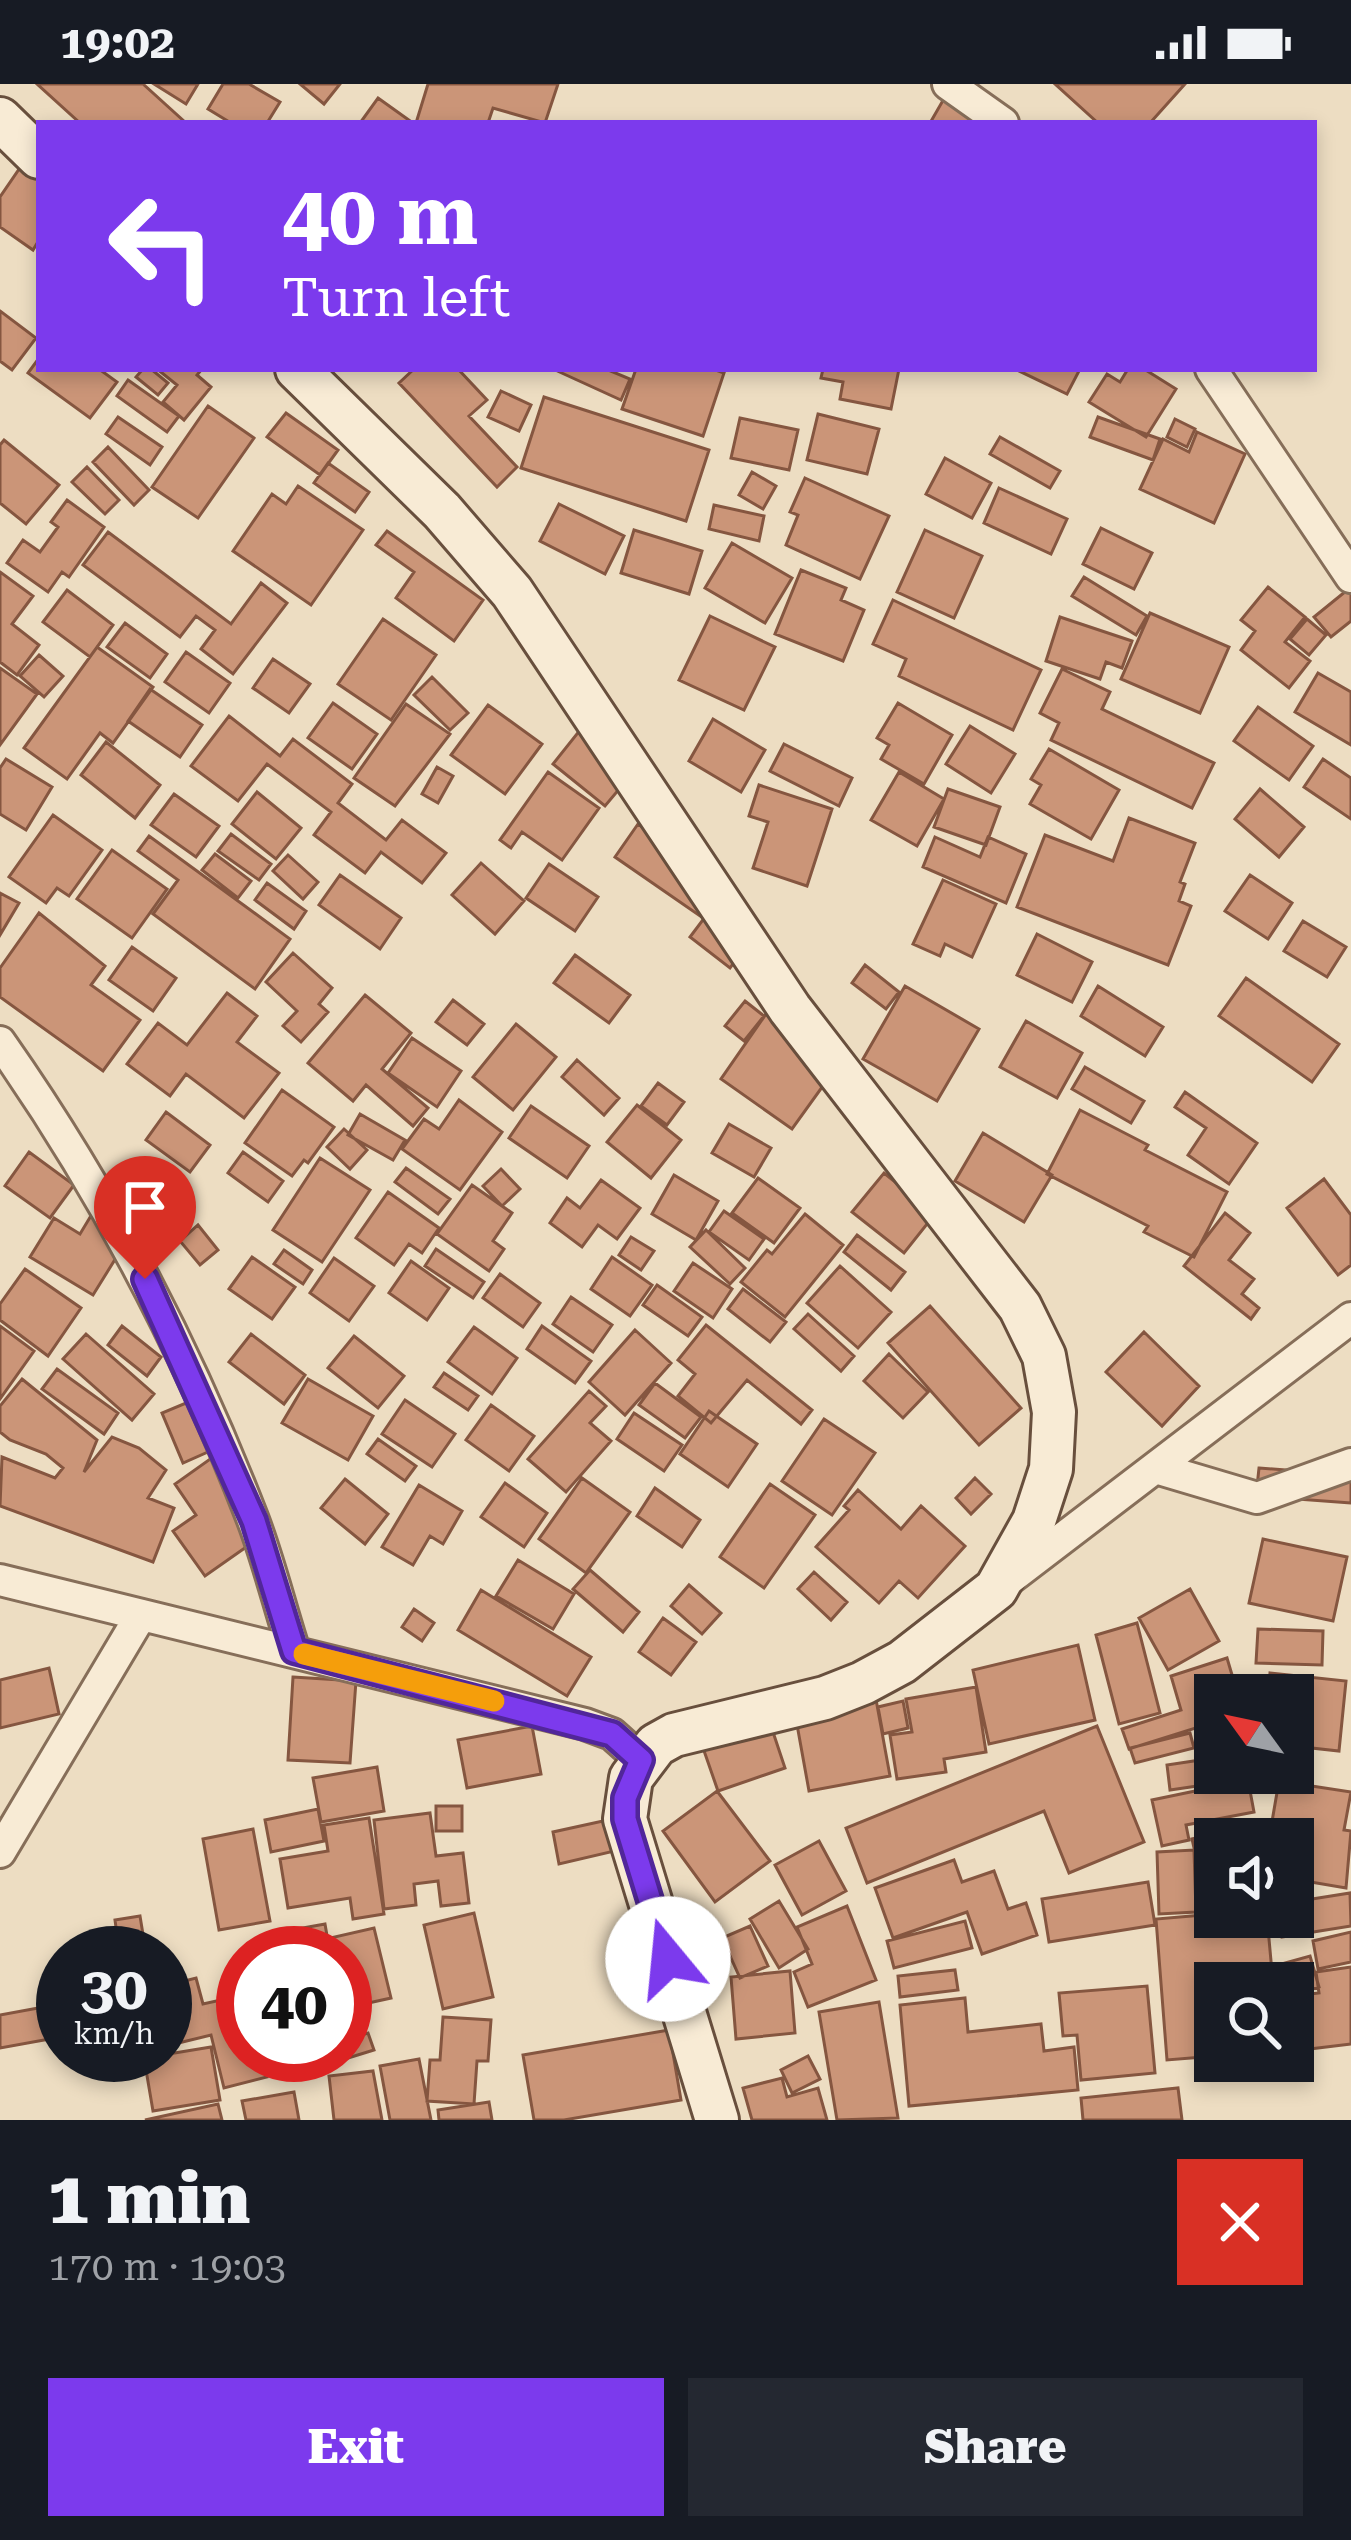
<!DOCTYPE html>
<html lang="en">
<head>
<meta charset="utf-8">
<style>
  body { margin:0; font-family:"Roboto Serif",serif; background:#242831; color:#f1f3f6; height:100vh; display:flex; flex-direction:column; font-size:45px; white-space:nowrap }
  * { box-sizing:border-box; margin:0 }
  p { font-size:39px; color:#9ea1a6 }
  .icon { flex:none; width:66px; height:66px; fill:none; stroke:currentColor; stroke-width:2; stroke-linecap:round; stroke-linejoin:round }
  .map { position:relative; height:2036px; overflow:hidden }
  .sheet { display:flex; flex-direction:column; background:#171b24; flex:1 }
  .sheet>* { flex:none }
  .banner { position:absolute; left:36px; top:36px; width:1281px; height:252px; border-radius:0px; box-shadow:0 6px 18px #0003; background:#7c3aed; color:#fff; overflow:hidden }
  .needle { width:78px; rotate:303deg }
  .buttons { position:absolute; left:1194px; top:1590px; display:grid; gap:24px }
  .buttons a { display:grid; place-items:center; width:120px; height:120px; border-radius:0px; background:#171b24; box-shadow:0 6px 18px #0003; font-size:60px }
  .speed { position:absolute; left:36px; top:1842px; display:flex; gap:24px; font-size:60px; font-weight:700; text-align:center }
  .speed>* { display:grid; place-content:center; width:156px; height:156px; border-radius:50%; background:#171b24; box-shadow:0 6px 18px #0003; line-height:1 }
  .speed small { font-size:30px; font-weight:400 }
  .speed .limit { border:18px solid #d22; background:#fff; color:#111 }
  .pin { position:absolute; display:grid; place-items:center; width:102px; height:102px; color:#fff; margin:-123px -51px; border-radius:50% 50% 50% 0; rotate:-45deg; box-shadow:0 0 12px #0007 }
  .pin .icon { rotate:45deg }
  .me { position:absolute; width:132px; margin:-66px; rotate:343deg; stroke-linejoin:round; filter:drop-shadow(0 0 9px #0008) }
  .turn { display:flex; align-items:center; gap:42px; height:252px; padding:0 48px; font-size:54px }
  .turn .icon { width:156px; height:156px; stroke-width:2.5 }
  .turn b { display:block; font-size:84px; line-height:102px }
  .round { display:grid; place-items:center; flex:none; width:126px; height:126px; border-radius:0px; background:#242831 }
  .summary { display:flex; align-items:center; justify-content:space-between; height:204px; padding:0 48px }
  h1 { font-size:72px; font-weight:800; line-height:90px }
  .cta { display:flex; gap:24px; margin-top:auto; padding:24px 48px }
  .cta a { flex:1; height:138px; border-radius:0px; background:#7c3aed; color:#fff; font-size:48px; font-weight:800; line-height:138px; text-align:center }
  .cta a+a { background:#242831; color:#f1f3f6 }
  .status { display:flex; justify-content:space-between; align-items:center; height:84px; padding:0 60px; background:#171b24; direction:ltr }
  .status svg { height:33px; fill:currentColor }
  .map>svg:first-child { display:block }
</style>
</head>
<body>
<div class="status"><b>19:02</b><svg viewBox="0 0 49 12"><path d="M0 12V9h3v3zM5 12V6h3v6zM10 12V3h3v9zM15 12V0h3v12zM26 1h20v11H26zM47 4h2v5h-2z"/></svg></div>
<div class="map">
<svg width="1351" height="2036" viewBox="0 0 1351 2036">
  <rect width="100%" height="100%" fill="#edddc2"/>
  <path fill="#cb9578" stroke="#855640" stroke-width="3" d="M37 0H143L186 39H80Z
    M154 0H198L186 20Z
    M223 0H249L280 18 267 39H231L208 25Z
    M300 0H340L324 20Z
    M428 0H558L545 39 493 24 488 39H416Z
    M1055 0H1185L1150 39H1098Z
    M949 6 1004 39H930Z
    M378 14 413 39H360Z
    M24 78 39 89V156L33 166 0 143V113Z
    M0 227 36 254 12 286 0 277Z
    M39 274V285H99L117 298 90 334 28 289Z
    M143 285H151L168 299 158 311 136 293Z
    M157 285H202L197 291 211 303 184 336 163 318 177 301Z
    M414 285H458L487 316 469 332 517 383 497 403 399 299Z
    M553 285H606L630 295 621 316Z
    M636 285H713L724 289 703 352 622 325Z
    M823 285H899L891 325 840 315 843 298 821 294Z
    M1015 285H1080L1067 310Z
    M1128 285H1144L1176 305 1146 353 1089 318 1107 290 1120 298Z
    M128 296 179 332 167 348 117 312Z
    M501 307 531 321 519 347 488 333Z
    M544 313 709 366 686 437 521 384Z
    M208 322 254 354 198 434 152 403Z
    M286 329 338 366 320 391 267 353Z
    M818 330 879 345 867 390 807 376Z
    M118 333 162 363 150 381 106 350Z
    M1098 333 1160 355 1153 376 1090 353Z
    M740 334 798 346 789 386 731 374Z
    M1175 335 1195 345 1187 363 1167 353Z
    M1197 348 1245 370 1214 439 1140 405 1163 355 1189 368Z
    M1000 353 1060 387 1050 404 990 370Z
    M4 356 59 401 26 440 0 419V361Z
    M108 363 149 406 134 421 93 378Z
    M945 374 991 399 972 434 926 410Z
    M328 379 369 408 355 428 314 399Z
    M87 383 119 416 105 430 72 398Z
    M752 388 776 402 763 425 739 411Z
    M805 394 889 432 860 495 786 461 798 431 790 428Z
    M298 402 363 446 311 521 233 467 272 410 286 420Z
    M999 404 1067 435 1051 470 984 439Z
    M67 416 104 443 69 493 62 488 48 508 7 479 23 456 40 468 58 443 51 438Z
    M559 420 624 452 605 490 540 457Z
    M714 421 764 432 759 457 709 445Z
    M1101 444 1152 469 1134 505 1083 480Z
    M634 446 702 467 689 510 621 489Z
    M925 446 982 472 954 534 897 508Z
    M387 447 483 516 454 557 396 514 414 488 376 461Z
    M108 448 231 540 261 499 287 519 233 590 201 565 215 546 196 532 180 553 83 481Z
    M732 459 792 494 765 539 705 504Z
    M801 486 846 504 841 516 864 526 843 577 775 550Z
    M0 488 33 512 12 540 39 561 17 591 0 578Z
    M1084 493 1147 532 1136 551 1072 512Z
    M1268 503 1305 533 1285 558 1310 577 1289 604 1241 566 1255 547 1241 536Z
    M1351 503V537L1331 553 1314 533Z
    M67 506 113 541 90 573 43 538Z
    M893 516 1041 586 1013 646 899 592 906 575 873 560Z
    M1150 529 1229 563 1200 629 1121 595Z
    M710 532 775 563 744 626 679 596Z
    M1060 533 1132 557 1122 584 1106 578 1100 595 1046 577Z
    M383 535 436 571 391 636 338 600Z
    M1307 535 1326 551 1309 571 1290 555Z
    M125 539 167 570 150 594 107 563Z
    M97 563 153 603 113 659 100 649 67 695 24 664Z
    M186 568 230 599 209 629 165 598Z
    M39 571 63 592 44 613 20 592Z
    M273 575 310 600 289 629 253 604Z
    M0 584 37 610 0 661Z
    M1062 585 1110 608 1102 625 1214 679 1192 724 1051 656 1059 639 1040 629Z
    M1318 589 1351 608V661L1295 628Z
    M432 593 468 629 450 646 414 611Z
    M150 605 202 641 180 673 128 637Z
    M333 619 377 650 352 685 308 654Z
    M898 619 952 651 924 700 881 675 889 661 877 654Z
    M406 620 450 650 395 722 354 694Z
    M488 621 542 660 505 710 451 671Z
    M1258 623 1313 662 1289 696 1234 657Z
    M229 632 280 672 293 655 352 700 338 719 386 756 402 736 446 769 422 799 381 768 365 789 314 751 331 728 267 680 238 717 191 682Z
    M713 635 765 666 741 708 689 677Z
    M588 636 641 679 605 722 553 680Z
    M970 642 1015 670 991 709 946 680Z
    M106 658 160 701 135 734 81 691Z
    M784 660 852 694 839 722 770 687Z
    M1049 665 1119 706 1091 755 1030 720 1041 701 1031 695Z
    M6 675 52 703 26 746 0 730V684Z
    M1323 675 1351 694V735L1304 703Z
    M437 683 453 692 438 719 422 710Z
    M548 688 599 724 562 776 522 748 511 764 500 756Z
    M899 688 944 715 917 762 871 736Z
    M759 701 832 725 807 802 753 784 768 738 749 732Z
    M948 705 1000 723 986 761 934 743Z
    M1260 705 1304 743 1279 773 1235 735Z
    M257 708 301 744 276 775 232 740Z
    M174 710 219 742 196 773 151 741Z
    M53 731 102 766 69 812 57 804 46 819 9 793Z
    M1129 734 1195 759 1180 798 1185 800 1179 817 1191 822 1168 881 1017 823 1045 751 1113 777Z
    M638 740 726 800 703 834 615 773Z
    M231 750 271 780 259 796 218 767Z
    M149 752 290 855 255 905 153 830 178 796 138 767Z
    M935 753 980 773 988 753 1026 770 1006 819 923 783Z
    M112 766 167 805 132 854 77 815Z
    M215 770 251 797 238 814 202 786Z
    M288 771 318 798 303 815 273 787Z
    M481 779 524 817 495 850 452 811Z
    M549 780 598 813 575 847 526 814Z
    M340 791 401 834 380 865 319 821Z
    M1250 791 1292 819 1268 855 1225 827Z
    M943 796 996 820 972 873 945 860 940 872 913 860Z
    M267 799 306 827 294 845 255 816Z
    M0 809 19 819 0 851Z
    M711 825 752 855 730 884 690 853Z
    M39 829 105 882 91 901 140 936 103 987 0 913V884Z
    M1303 837 1346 863 1327 893 1284 867Z
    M1037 850 1092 878 1072 918 1017 891Z
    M132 863 176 894 153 927 109 896Z
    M293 869 332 904 319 920 328 928 301 958 283 942 297 927 266 898Z
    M575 871 630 911 609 939 554 899Z
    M865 881 899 908 886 925 852 899Z
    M1246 894 1339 960 1312 998 1219 932Z
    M905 902 979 945 937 1017 863 975Z
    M1098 902 1163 943 1145 972 1081 932Z
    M227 909 257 932 237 958 279 989 244 1034 186 990 170 1012 127 980 158 939 187 961Z
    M365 911 411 949 382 985 428 1024 413 1042 366 1001 353 1017 308 979Z
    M453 916 484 940 467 961 436 938Z
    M745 917 764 932 744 957 725 942Z
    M766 930 838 981 792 1045 721 995Z
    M1026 937 1082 969 1057 1014 1000 983Z
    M516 940 556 973 513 1026 473 993Z
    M412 954 461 987 437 1023 388 989Z
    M577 976 619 1014 604 1031 562 993Z
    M1085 983 1144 1017 1131 1039 1072 1005Z
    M658 999 684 1018 667 1041 641 1022Z
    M282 1006 334 1043 308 1079 304 1076 292 1092 245 1059Z
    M1185 1008 1257 1059 1229 1100 1188 1071 1206 1044 1175 1023Z
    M459 1016 502 1048 460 1106 402 1065 424 1035 439 1045Z
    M637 1021 681 1056 651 1094 607 1058Z
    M531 1022 589 1062 567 1094 509 1054Z
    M1080 1026 1148 1061 1145 1066 1227 1108 1194 1173 1144 1148 1148 1142 1047 1090Z
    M166 1028 210 1061 190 1088 146 1056Z
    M360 1030 405 1056 393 1076 348 1051Z
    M729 1040 771 1064 754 1093 712 1069Z
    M344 1045 367 1066 350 1085 327 1063Z
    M983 1049 1052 1091 1024 1138 955 1097Z
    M29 1068 74 1101 50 1134 5 1102Z
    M243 1068 283 1097 268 1118 228 1089Z
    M320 1074 370 1106 322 1178 273 1146Z
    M406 1084 450 1115 438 1130 395 1098Z
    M501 1085 520 1105 502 1122 483 1102Z
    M884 1089 935 1130 904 1169 852 1128Z
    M674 1091 718 1117 696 1156 652 1130Z
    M758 1094 800 1124 774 1159 732 1129Z
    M1324 1095 1351 1131V1181L1338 1191 1287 1124Z
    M601 1096 640 1124 617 1155 598 1141 582 1163 550 1139 567 1114 580 1124Z
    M472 1101 512 1129 493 1157 504 1165 489 1187 437 1150Z
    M388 1108 439 1144 422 1169 409 1160 394 1181 356 1154Z
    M95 1125 132 1148 93 1211 30 1173 54 1134 80 1150Z
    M724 1127 764 1155 749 1176 709 1148Z
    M1225 1129 1250 1149 1229 1176 1254 1195 1242 1210 1259 1224 1251 1235 1184 1182Z
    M805 1130 843 1161 785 1233 741 1198 767 1166 772 1170Z
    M198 1141 218 1166 200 1181 180 1157Z
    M706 1146 745 1184 730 1200 690 1163Z
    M857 1151 905 1188 891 1206 844 1168Z
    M631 1153 654 1167 641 1186 619 1171Z
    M436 1165 484 1198 473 1214 425 1182Z
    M284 1166 312 1186 303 1200 274 1180Z
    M252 1173 295 1203 272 1235 229 1205Z
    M612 1173 652 1201 630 1232 591 1205Z
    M334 1174 374 1202 349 1237 310 1209Z
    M411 1177 449 1204 427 1236 389 1209Z
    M693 1179 732 1205 713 1234 674 1207Z
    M840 1182 891 1228 858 1264 807 1219Z
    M25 1185 81 1224 48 1272 0 1236V1220Z
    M500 1190 540 1219 523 1243 483 1214Z
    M657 1201 702 1233 688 1252 643 1221Z
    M743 1205 786 1238 770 1258 728 1225Z
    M571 1213 612 1241 593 1268 553 1240Z
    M930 1222 1021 1324 979 1361 888 1259Z
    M808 1230 854 1272 841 1287 794 1245Z
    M706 1241 812 1326 801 1340 747 1296 711 1339 678 1312 695 1290 678 1276Z
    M0 1242 34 1267 0 1315Z
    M122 1242 161 1273 147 1292 108 1261Z
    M542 1242 591 1277 575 1299 527 1265Z
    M474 1243 517 1274 492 1310 448 1278Z
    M635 1246 671 1279 625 1331 589 1298Z
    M1144 1248 1199 1302 1162 1342 1106 1288Z
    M86 1250 154 1310 132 1336 63 1275Z
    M251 1250 305 1291 284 1320 229 1278Z
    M354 1252 404 1292 378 1324 328 1284Z
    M889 1270 928 1308 903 1334 864 1297Z
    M57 1285 118 1329 104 1350 42 1305Z
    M444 1289 478 1312 468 1326 434 1303Z
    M22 1295 97 1356 84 1388 112 1353 139 1364 166 1386 148 1414 174 1424 153 1478 0 1422 2 1373 55 1394 63 1384 46 1370 10 1356 0 1348V1322Z
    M308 1295 373 1332 348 1376 282 1339Z
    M655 1299 701 1333 685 1354 639 1321Z
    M589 1307 606 1322 590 1339 611 1357 566 1408 528 1375Z
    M198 1314 219 1363 183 1379 162 1329Z
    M405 1316 455 1350 432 1383 382 1350Z
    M491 1321 534 1352 509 1387 466 1356Z
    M709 1327 757 1360 728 1403 680 1370Z
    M634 1329 682 1361 664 1387 617 1355Z
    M824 1335 875 1369 832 1431 782 1397Z
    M378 1355 416 1382 405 1397 367 1370Z
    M213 1373 266 1449 205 1492 173 1447 196 1431 175 1400Z
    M1259 1384 1351 1391V1419L1256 1412Z
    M582 1394 630 1428 586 1489 539 1455Z
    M975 1394 991 1410 971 1430 956 1414Z
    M345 1395 388 1430 365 1460 321 1424Z
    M505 1399 547 1429 524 1463 481 1433Z
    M770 1400 815 1431 764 1504 720 1473Z
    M419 1401 462 1427 443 1460 430 1452 413 1481 382 1463Z
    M655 1404 700 1436 682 1463 637 1432Z
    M858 1406 901 1445 921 1422 965 1462 918 1514 899 1497 879 1519 816 1463 849 1426 844 1422Z
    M1263 1455 1347 1473 1333 1537 1249 1519Z
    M518 1476 574 1510 553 1545 496 1512Z
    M590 1486 639 1528 623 1548 573 1505Z
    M814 1488 847 1518 831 1536 798 1505Z
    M689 1501 721 1529 702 1550 671 1522Z
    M1190 1505 1219 1557 1168 1586 1139 1534Z
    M481 1506 591 1573 567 1612 458 1546Z
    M414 1525 434 1539 422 1557 402 1543Z
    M663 1534 696 1558 671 1591 639 1568Z
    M1137 1539 1160 1629 1119 1640 1096 1551Z
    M1258 1545 1323 1547 1322 1581 1256 1579Z
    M1078 1561 1095 1636 989 1660 973 1586Z
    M1227 1574 1238 1611H1215V1638L1129 1665 1122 1645 1181 1626 1171 1592Z
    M49 1584 59 1630 0 1644V1596Z
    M1270 1589 1346 1597 1339 1667 1302 1663 1298 1697 1270 1695 1271 1689H1293V1611H1268Z
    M293 1593 356 1597 350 1679 288 1676Z
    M976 1603 986 1668 944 1675 946 1688 897 1695 890 1651 912 1648 906 1615Z
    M875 1610 890 1692 809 1707 794 1624Z
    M903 1617 908 1644 883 1650 878 1623Z
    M770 1639 785 1684 718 1707 702 1661Z
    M532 1642 541 1690 467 1704 458 1656Z
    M1097 1642 1144 1758 1069 1789 1044 1727 867 1799 846 1744Z
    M1190 1649 1194 1664 1135 1679 1130 1664Z
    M1207 1675 1211 1700 1170 1706 1167 1681Z
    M377 1683 384 1727 321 1738 313 1694Z
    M1248 1696 1254 1728 1186 1741 1189 1756 1162 1762 1152 1716Z
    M1279 1697 1351 1708 1344 1746 1351 1747 1346 1804 1293 1795V1755H1269Z
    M717 1707 770 1777 715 1818 663 1747Z
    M436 1722H462V1747H436Z
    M318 1725 324 1757 271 1768 265 1736Z
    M430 1729 436 1772 463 1769 469 1819 441 1822 438 1797 414 1800 416 1821 384 1825 374 1736Z
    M369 1734 384 1830 353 1835 350 1814 288 1824 280 1775 328 1767 324 1741Z
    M612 1735 619 1766 559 1780 553 1748Z
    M1241 1744 1243 1755H1215V1820L1207 1822 1192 1755Z
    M253 1745 270 1837 219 1846 203 1755Z
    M819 1757 846 1807 802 1831 775 1781Z
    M1194 1766 1196 1828 1159 1830 1157 1768Z
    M954 1776 962 1798 994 1787 1008 1825 1026 1819 1037 1851 982 1870 967 1828 893 1854 875 1804Z
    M1148 1798 1155 1841 1049 1858 1042 1815Z
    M1350 1809 1351 1842 1282 1853 1279 1833H1293V1818Z
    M779 1817 808 1865 779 1884 750 1835Z
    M847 1822 876 1896 808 1923 794 1888 812 1880 797 1843Z
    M474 1829 493 1913 443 1925 424 1841Z
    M1215 1830V1833H1267L1273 1899H1215V1972L1167 1976 1156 1835Z
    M140 1832 146 1869H78L77 1865 118 1858 115 1836Z
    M965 1837 972 1864 894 1884 887 1857Z
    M325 1840 330 1869H278L275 1849Z
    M750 1842 768 1882 740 1894 722 1854Z
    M374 1844 391 1914 346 1924 345 1869H334L330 1854Z
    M1351 1848V1878L1318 1885 1313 1857Z
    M1310 1872 1319 1903 1293 1910V1899H1278L1274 1882Z
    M1351 1883V1960L1293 1967V1912L1319 1909 1316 1888Z
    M955 1886 958 1906 900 1913 898 1892Z
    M790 1887 795 1949 736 1955 731 1893Z
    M196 1894 203 1920 243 1911V1971H262L267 1993 224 2004 211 1951 166 1962 165 1902Z
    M1147 1902 1155 1989 1081 1996 1077 1951 1063 1952 1059 1909Z
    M965 1914 968 1948 1041 1940 1044 1967 1074 1963 1078 2006 909 2022 900 1921Z
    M879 1918 898 2034 837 2036 819 1928Z
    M49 1922 55 1954 0 1964V1931Z
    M443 1933 491 1936 488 1977H477L474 2020 427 2017 430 1976H440Z
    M669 1946 681 2016 564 2036H534L523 1971Z
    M368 1949 374 1966 348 1974 345 1956Z
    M211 1963 220 2016 153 2027 144 1974Z
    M808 1972 820 1995 792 2009 781 1986Z
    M419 1975 431 2036H390L380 1982Z
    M373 1987 382 2036H334L329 1992Z
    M782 1994 787 2013 818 2004 827 2036H752L743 2004Z
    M1178 2004 1182 2036H1083L1081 2014Z
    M294 2008 299 2036H246L242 2017Z
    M489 2018 492 2036H439L438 2026Z
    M218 2020 222 2036H145Z"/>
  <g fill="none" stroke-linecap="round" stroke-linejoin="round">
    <g stroke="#866e59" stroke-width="36">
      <path id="street" d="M948 0 1003 39
        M1211 285 1351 493
        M0 958C104 1106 188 1267 253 1436 269 1478 280 1524 294 1567
        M1156 1384 1257 1414 1351 1380
        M0 1496 585 1640 612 1650 641 1676
        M1008 1496 1351 1234
        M0 1768 141 1531"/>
    </g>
    <g stroke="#684f3d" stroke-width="48">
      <path id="secondary" d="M0 35 39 73
        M297 285 442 427 512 508 790 925 1020 1223 1044 1272 1054 1328 1051 1385 1034 1437 996 1505 902 1578 863 1599 825 1614 674 1651 656 1661 631 1694 625 1735 717 2036"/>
    </g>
    <use href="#street" stroke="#f8ebd5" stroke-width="30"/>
    <use href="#secondary" stroke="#f8ebd5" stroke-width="42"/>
  </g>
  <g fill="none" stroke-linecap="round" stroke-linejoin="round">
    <g stroke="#51269a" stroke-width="30">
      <path id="route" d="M145 1195 254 1437 294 1567 612 1650 641 1676 625 1714V1735L668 1875"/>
    </g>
    <use href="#route" stroke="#7c3aed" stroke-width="21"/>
    <path stroke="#f59e0b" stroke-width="21" d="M304 1570 494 1617"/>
  </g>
</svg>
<div class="buttons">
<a><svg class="needle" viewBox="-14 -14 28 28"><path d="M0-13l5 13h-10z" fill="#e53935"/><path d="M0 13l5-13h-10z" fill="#9ea1a6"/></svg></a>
<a><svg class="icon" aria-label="sound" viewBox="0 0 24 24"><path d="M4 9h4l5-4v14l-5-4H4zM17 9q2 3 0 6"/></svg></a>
<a><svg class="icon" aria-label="search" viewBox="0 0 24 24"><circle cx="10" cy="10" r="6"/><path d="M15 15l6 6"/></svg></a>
</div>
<div class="speed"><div>30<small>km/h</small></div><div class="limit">40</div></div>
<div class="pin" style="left:145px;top:1195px;background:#d93025"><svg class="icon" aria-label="arrive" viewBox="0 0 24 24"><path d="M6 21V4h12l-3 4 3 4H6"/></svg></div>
<svg class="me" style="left:668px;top:1875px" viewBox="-20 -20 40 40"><circle r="19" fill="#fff"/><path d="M0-13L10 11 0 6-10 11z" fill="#7c3aed"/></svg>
<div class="banner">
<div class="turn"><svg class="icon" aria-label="left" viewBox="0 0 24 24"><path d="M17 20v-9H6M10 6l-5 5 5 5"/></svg><div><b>40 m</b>Turn left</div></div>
</div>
</div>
<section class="sheet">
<div class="summary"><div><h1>1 min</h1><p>170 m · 19:03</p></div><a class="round" style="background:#d93025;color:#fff"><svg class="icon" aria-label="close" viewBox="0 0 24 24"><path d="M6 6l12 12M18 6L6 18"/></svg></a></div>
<div class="cta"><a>Exit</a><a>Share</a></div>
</section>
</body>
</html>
